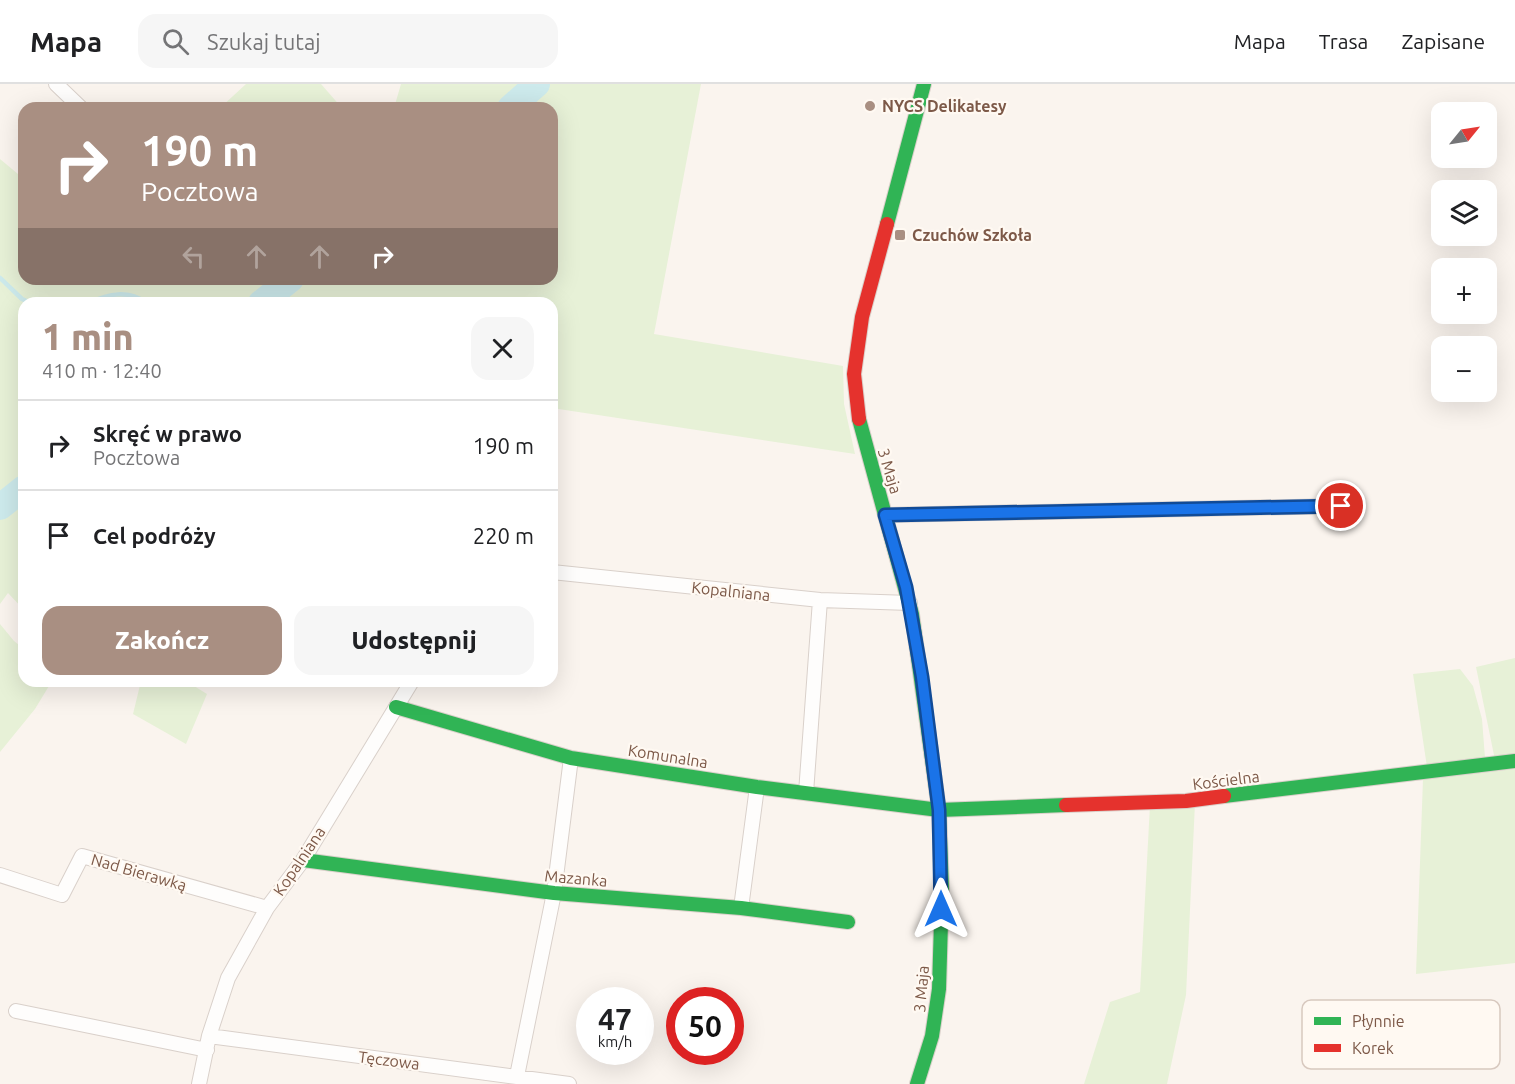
<!DOCTYPE html>
<html lang="pl">
<head>
<meta charset="utf-8">
<style>
  body { margin:0; font-family:Ubuntu,sans-serif; background:#f6f6f6; color:#202124; height:100vh; display:flex; flex-direction:column; font-size:22px; white-space:nowrap }
  * { box-sizing:border-box; margin:0 }
  p { font-size:20px; color:#757577 }
  .icon { flex:none; width:33px; height:33px; fill:none; stroke:currentColor; stroke-width:2; stroke-linecap:round; stroke-linejoin:round }
  .map { position:relative; flex:1; overflow:hidden }
  .panel { position:absolute; left:18px; top:213px; width:540px; height:390px; display:flex; flex-direction:column; background:#fff; border-radius:18px; box-shadow:0 6px 24px #0002 }
  .panel>* { flex:none }
  .banner { position:absolute; left:18px; top:18px; width:540px; height:183px; border-radius:18px; box-shadow:0 6px 24px #0002; background:#a98f82; color:#fff; overflow:hidden }
  .needle { width:39px; rotate:60deg }
  .fabs { position:absolute; left:1431px; top:18px; display:grid; gap:12px }
  .fabs a { display:grid; place-items:center; width:66px; height:66px; border-radius:12px; background:#fff; box-shadow:0 6px 24px #0002; font-size:30px }
  .speed { position:absolute; left:576px; top:903px; display:flex; gap:12px; font-size:30px; font-weight:700; text-align:center }
  .speed>* { display:grid; place-content:center; width:78px; height:78px; border-radius:50%; background:#fff; box-shadow:0 6px 24px #0002; line-height:1 }
  .speed small { font-size:15px; font-weight:400 }
  .speed .limit { border:9px solid #d22; background:#fff; color:#111 }
  .pin { position:absolute; display:grid; place-items:center; width:51px; height:51px; color:#fff; margin:-26px; border:3px solid #fff; border-radius:50%; box-shadow:0 2px 6px #0007 }
  .me { position:absolute; width:66px; margin:-33px; rotate:0deg; stroke-linejoin:round; filter:drop-shadow(0 0 4px #0008) }
  .turn { display:flex; align-items:center; gap:21px; height:126px; padding:0 24px; font-size:27px }
  .turn .icon { width:78px; height:78px; stroke-width:2.5 }
  .turn b { display:block; font-size:42px; line-height:51px }
  .lanes { display:flex; align-items:center; height:57px; padding:0 24px; background:#0003; justify-content:center; gap:30px; direction:ltr }
  .lanes .off { opacity:.35 }
  .round { display:grid; place-items:center; flex:none; width:63px; height:63px; border-radius:18px; background:#f6f6f6 }
  .overview { display:flex; align-items:center; justify-content:space-between; height:102px; padding:0 24px }
  h1 { font-size:36px; font-weight:800; line-height:45px; color:#a98f82 }
  .action { display:flex; gap:12px; margin-top:auto; padding:12px 24px }
  .action a { flex:1; height:69px; border-radius:18px; background:#a98f82; color:#fff; font-size:24px; font-weight:800; line-height:69px; text-align:center }
  .action a+a { background:#f6f6f6; color:#202124 }
  ul { padding:0; list-style:none }
  li { display:flex; align-items:center; gap:18px; height:90px; padding:0 24px; border-top:2px solid #e0e0e0 }
  li div { flex:1 }
  li b { display:block; font-size:22px }
  li em { font-style:normal }
  header { display:flex; align-items:center; gap:36px; box-sizing:border-box; height:84px; padding:0 30px; background:#fff; border-bottom:2px solid #e0e0e0 }
  header strong { font-size:28px }
  nav { display:flex; gap:33px; margin-inline-start:auto; font-size:21px }
  .search { width:420px; height:54px; background:#f6f6f6; display:flex; align-items:center; gap:15px; box-sizing:border-box; padding:0 21px; border-radius:18px; color:#757577; font-size:22px }
  .map>svg:first-child { display:block }
</style>
</head>
<body>
<header>
<strong>Mapa</strong>
<div class="search"><svg class="icon" aria-label="search" viewBox="0 0 24 24"><circle cx="10" cy="10" r="6"/><path d="M15 15l6 6"/></svg>Szukaj tutaj</div>
<nav><a>Mapa</a><a>Trasa</a><a>Zapisane</a></nav>
</header>
<div class="map">
<svg width="1515" height="1000" viewBox="0 0 1515 1000">
  <rect width="100%" height="100%" fill="#faf4ee"/>
  <path fill="#e7f1d7" d="M246 0H321L342 24H220Z
    M401 0H701L654 250 843 282 844 320 855 370 552 324V219H24V526L8 509 0 520V75L24 95V195H552V24H394Z
    M0 540 14 557 24 565V597H52L35 625 0 668Z
    M1515 574V673L1495 676 1476 583Z
    M1460 585 1473 602 1482 635 1485 674 1427 683 1413 590Z
    M141 597H186L207 610 186 660 133 630Z
    M1515 685V879L1416 890 1423 695Z
    M1195 719 1186 911 1167 1000H1084L1110 918 1140 908 1150 721Z"/>
  <g fill="none" stroke-linecap="round" stroke-linejoin="round">
    <path stroke="#cdeaec" stroke-width="4.5" d="M0 194 22 215 31 219
      M88 219C109 210 127 205 147 219"/>
    <path stroke="#cdeaec" stroke-width="26" d="M510 24 537 0
      M261 219 291 195
      M0 423 24 404"/>
    <g stroke="#d9d0ca" stroke-width="16">
      <path id="street" d="M56 0 81 24
        M885 431 1340 422
        M552 488 820 516 910 519
        M806 709 820 516
        M0 791 62 811 82 772 267 824
        M741 824 757 703
        M16 927 207 966
        M209 952 569 1000
        M517 992 554 809 571 674
        M199 1000 209 952 228 894 267 824 303 776 412 597"/>
    </g>
    <g stroke="#dad0ca" stroke-width="16">
      <path id="fast" d="M887 140 924 0
        M859 335 912 530 939 726 942 805 939 905 932 952 917 1000
        M396 623 571 674 757 703 939 726 1066 721
        M1224 712 1515 677
        M303 776 554 809 741 824 848 838"/>
    </g>
    <g stroke="#dad0ca" stroke-width="16">
      <path id="jam" d="M859 335 854 290 862 233 887 140
        M1066 721 1186 717 1224 712"/>
    </g>
    <use href="#street" stroke="#fefdfc" stroke-width="14"/>
    <use href="#fast" stroke="#30b455" stroke-width="14"/>
    <use href="#jam" stroke="#e5322d" stroke-width="14"/>
  </g>
  <g fill="none" stroke-linecap="round" stroke-linejoin="round">
    <g stroke="#114b97" stroke-width="15">
      <path id="route" d="M941 825 939 726 922 593 906 503 885 431 1341 422"/>
    </g>
    <use href="#route" stroke="#1a73e8" stroke-width="10"/>
  </g>
  <g fill="#a98f82" stroke="#fff9f2" stroke-width="2">
    <circle cx="870" cy="22" r="6"/>
    <rect x="894" y="145" width="12" height="12" rx="3"/>
  </g>
  <g text-anchor="middle" stroke-width="4.5" stroke-linejoin="round" paint-order="stroke">
    <g font-size="16" font-weight="bold" fill="#7d5948" stroke="#fff9f2" text-anchor="start">
      <text x="882" y="28">NYCS Delikatesy</text>
      <text x="912" y="157">Czuchów Szkoła</text>
    </g>
    <g font-size="16" fill="#7d5948" stroke="#fff9f2">
      <text transform="translate(890 387) rotate(73)" y="6">3 Maja</text>
      <text transform="translate(731 507) rotate(6)" y="6">Kopalniana</text>
      <text transform="translate(668 672) rotate(9)" y="6">Komunalna</text>
      <text transform="translate(1226 696) rotate(-7)" y="6">Kościelna</text>
      <text transform="translate(299 777) rotate(-56)" y="6">Kopalniana</text>
      <text transform="translate(139 788) rotate(16)" y="6">Nad Bierawką</text>
      <text transform="translate(576 794) rotate(5)" y="6">Mazanka</text>
      <text transform="translate(921 905) rotate(-85)" y="6">3 Maja</text>
      <text transform="translate(389 976) rotate(7)" y="6">Tęczowa</text>
    </g>
  </g>
  <rect x="1302" y="916" width="198" height="69" rx="9" fill="#fff9f2" stroke="#d8c9bf" stroke-width="1.5"/>
  <rect x="1314" y="933" width="27" height="8" fill="#30b455"/>
  <rect x="1314" y="960" width="27" height="8" fill="#e5322d"/>
  <g font-size="16" fill="#7d5948">
    <text x="1352" y="943">Płynnie</text>
    <text x="1352" y="970">Korek</text>
  </g>
</svg>
<div class="fabs">
<a><svg class="needle" viewBox="-14 -14 28 28"><path d="M0-13l5 13h-10z" fill="#e53935"/><path d="M0 13l5-13h-10z" fill="#757577"/></svg></a>
<a><svg class="icon" aria-label="layers" viewBox="0 0 24 24"><path d="M12 4l9 5-9 5-9-5zM3 14l9 5 9-5"/></svg></a>
<a>+</a>
<a>−</a>
</div>
<div class="speed"><div>47<small>km/h</small></div><div class="limit">50</div></div>
<div class="pin" style="left:1341px;top:422px;background:#d93025"><svg class="icon" aria-label="arrive" viewBox="0 0 24 24"><path d="M6 21V4h12l-3 4 3 4H6"/></svg></div>
<svg class="me" style="left:941px;top:825px" viewBox="-20 -20 40 40"><path d="M0-17L14 15 0 8-14 15z" fill="#1a73e8" stroke="#fff" stroke-width="4"/></svg>
<div class="banner">
<div class="turn"><svg class="icon" aria-label="right" viewBox="0 0 24 24"><path d="M7 20v-9h11M14 6l5 5-5 5"/></svg><div><b>190 m</b>Pocztowa</div></div>
<div class="lanes"><svg class="icon off" aria-label="left" viewBox="0 0 24 24"><path d="M17 20v-9H6M10 6l-5 5 5 5"/></svg><svg class="icon off" aria-label="ahead" viewBox="0 0 24 24"><path d="M12 20V5M6 11l6-6 6 6"/></svg><svg class="icon off" aria-label="ahead" viewBox="0 0 24 24"><path d="M12 20V5M6 11l6-6 6 6"/></svg><svg class="icon" aria-label="right" viewBox="0 0 24 24"><path d="M7 20v-9h11M14 6l5 5-5 5"/></svg></div>
</div>
<section class="panel">
<div class="overview"><div><h1>1 min</h1><p>410 m · 12:40</p></div><a class="round"><svg class="icon" aria-label="close" viewBox="0 0 24 24"><path d="M6 6l12 12M18 6L6 18"/></svg></a></div>
<ul>
<li><svg class="icon" aria-label="right" viewBox="0 0 24 24"><path d="M7 20v-9h11M14 6l5 5-5 5"/></svg><div><b>Skręć w prawo</b><p>Pocztowa</p></div><em>190 m</em></li>
<li><svg class="icon" aria-label="arrive" viewBox="0 0 24 24"><path d="M6 21V4h12l-3 4 3 4H6"/></svg><div><b>Cel podróży</b></div><em>220 m</em></li>
</ul>
<div class="action"><a>Zakończ</a><a>Udostępnij</a></div>
</section>
</div>
</body>
</html>
